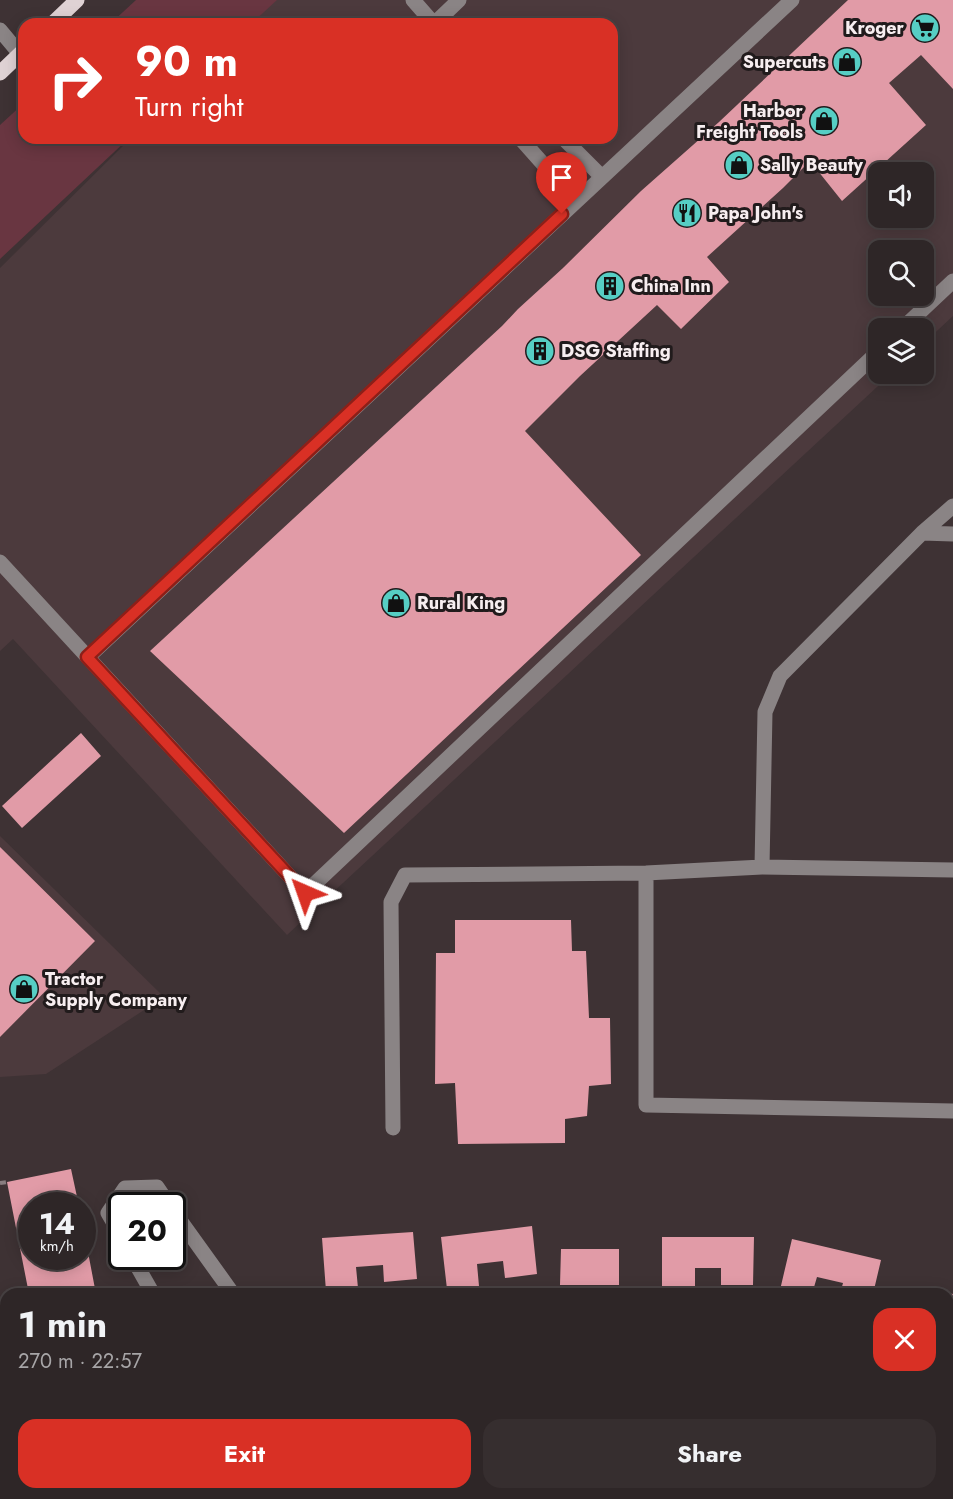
<!DOCTYPE html>
<html lang="en">
<head>
<meta charset="utf-8">
<style>
  body { margin:0; font-family:Jost,sans-serif; background:#362e2f; color:#f1f3f6; height:100vh; display:flex; flex-direction:column; font-size:22px; white-space:nowrap }
  * { box-sizing:border-box; margin:0 }
  p { font-size:20px; color:#a7a5a7 }
  .icon { flex:none; width:33px; height:33px; fill:none; stroke:currentColor; stroke-width:2; stroke-linecap:round; stroke-linejoin:round }
  .map { position:relative; flex:1; overflow:hidden }
  .drawer { position:absolute; left:0px; top:1288px; width:954px; height:212px; display:flex; flex-direction:column; background:#2e2627; border-radius:18px 18px 0 0; box-shadow:0 3px 15px #0003,0 0 0 2px #494344 }
  .drawer>* { flex:none }
  .banner { position:absolute; left:18px; top:18px; width:600px; height:126px; border-radius:18px; box-shadow:0 3px 15px #0003,0 0 0 2px #494344; background:#d93025; color:#fff; overflow:hidden }
  .buttons { position:absolute; left:868px; top:162px; display:grid; gap:12px }
  .buttons a { display:grid; place-items:center; width:66px; height:66px; border-radius:12px; background:#2e2627; box-shadow:0 3px 15px #0003,0 0 0 2px #494344; font-size:30px }
  .speed { position:absolute; left:18px; top:1192px; display:flex; gap:12px; font-size:30px; font-weight:700; text-align:center }
  .speed>* { display:grid; place-content:center; width:78px; height:78px; border-radius:50%; background:#2e2627; box-shadow:0 3px 15px #0003,0 0 0 2px #494344; line-height:1 }
  .speed small { font-size:15px; font-weight:400 }
  .speed .limit { border:3px solid #111; border-radius:9px; background:#fff; color:#111 }
  .pin { position:absolute; display:grid; place-items:center; width:51px; height:51px; color:#fff; margin:-62px -26px; border-radius:50% 50% 50% 0; rotate:-45deg; box-shadow:0 0 6px #0007 }
  .pin .icon { rotate:45deg }
  .me { position:absolute; width:66px; margin:-33px; rotate:317deg; stroke-linejoin:round; filter:drop-shadow(0 0 4px #0008) }
  .turn { display:flex; align-items:center; gap:21px; height:126px; padding:0 18px; font-size:27px }
  .turn .icon { width:78px; height:78px; stroke-width:2.5 }
  .turn b { display:block; font-size:42px; line-height:51px }
  .round { display:grid; place-items:center; flex:none; width:63px; height:63px; border-radius:18px; background:#362e2f }
  .overview { display:flex; align-items:center; justify-content:space-between; height:102px; padding:0 18px }
  h1 { font-size:36px; font-weight:700; line-height:45px }
  .cta { display:flex; gap:12px; margin-top:auto; padding:12px 18px }
  .cta a { flex:1; height:69px; border-radius:18px; background:#d93025; color:#fff; font-size:24px; font-weight:700; line-height:69px; text-align:center }
  .cta a+a { background:#362e2f; color:#f1f3f6 }
  .map>svg:first-child { display:block }
</style>
</head>
<body>
<div class="map">
<svg width="953" height="1499" viewBox="0 0 953 1499">
  <rect width="100%" height="100%" fill="#3e3234"/>
  <path fill="#4c3a3d" fill-rule="evenodd" d="M270 0H953V316L924 343V328H879V374H891L287 935 13 639 0 651V268L131 138H612V24H245ZM879 172H924V218H879ZM879 250H924V296H879Z
    M0 836 164 997 46 1074 0 1077Z"/>
  <path fill="#693641" d="M136 0H277L251 24H110Z
    M24 103V138H129L0 259V125Z"/>
  <path fill="#e19ba7" d="M848 0H953V89L921 55 889 83 926 125 842 201 810 161 783 188 707 257 729 282 681 329 657 305 580 376 525 431 641 555 344 833 150 651 502 326 518 309 563 268 641 191 719 122Z
    M81 733 101 756 22 828 2 806Z
    M0 847 95 941 0 1037Z
    M455 920H571L572 951H586L589 1018H610L611 1084 589 1086 587 1116 565 1119V1143L458 1144 455 1083 435 1084 436 953H455Z
    M71 1169 79 1206H32V1257H82V1231H84L96 1294H29L7 1182Z
    M532 1226 537 1274 505 1278 503 1261 477 1264 479 1286 447 1289 441 1237Z
    M413 1232 417 1279 384 1282 383 1265 356 1267 358 1288 326 1291 322 1238Z
    M662 1237H754L753 1285H721V1268H695V1290H662Z
    M792 1239 881 1260 873 1294H840L843 1283 817 1277 812 1294H798L780 1290Z
    M561 1249H619V1285H560Z
    M898 1287 946 1293V1294H897Z
    M948 1293 953 1294 949 1332H948Z
    M948 1471 953 1472V1499H931L914 1495 948 1494Z
    M341 1494H394L395 1499H342Z
    M517 1494H566L565 1499H516Z"/>
  <g fill="none" stroke-linecap="round" stroke-linejoin="round">
    <path stroke="#897e80" stroke-width="4" stroke-dasharray="6 3" stroke-linecap="butt" d="M0 1183 7 1182"/>
    <path stroke="#8a8485" stroke-width="15" d="M413 0 434 24
      M434 24 459 0
      M0 30 20 54
      M520 138 576 201
      M563 138 602 177
      M903 328 953 281
      M922 533 953 534
      M0 562 305 893 879 351
      M88 657 792 0
      M762 867 765 712 780 676 922 533 953 506
      M646 873V1105L953 1111
      M393 1128 391 902 405 875 646 873 762 867 953 870
      M172 1209 233 1294
      M122 1237 108 1213 125 1188 157 1187 170 1206
      M132 1257 153 1294
      M948 1388 953 1390
      M0 1403 6 1412
      M84 1494 93 1499
      M276 1499 277 1494
      M632 1499V1494"/>
    <path stroke="#dfd2d4" stroke-width="15" d="M52 24 77 0
      M0 73 24 50"/>
  </g>
  <g fill="none" stroke-linecap="round" stroke-linejoin="round">
    <g stroke="#8d1f18" stroke-width="15">
      <path id="route" d="M305 893 87 657 562 214"/>
    </g>
    <use href="#route" stroke="#d93025" stroke-width="10"/>
  </g>
  <defs>
    <g id="supermarket-disc" transform="scale(1.5)"><circle r="9.5" fill="#56cec4" stroke="#211b1c"/><path d="M-6-5.5h2.5l.6 2H6L4.5 2H-2.5L-4.4-4H-6ZM-1.5 3.2a1.3 1.3 0 1 0 .1 0ZM3 3.2a1.3 1.3 0 1 0 .1 0Z" fill="#111"/></g>
    <g id="shop-disc" transform="scale(1.5)"><circle r="9.5" fill="#56cec4" stroke="#211b1c"/><path d="M-5-2.5h2.3a2.7 3.5 0 0 1 5.4 0H5L5.5 6h-11ZM-1.5-2.5h3a1.5 2.3 0 0 0-3 0Z" fill="#111"/></g>
    <g id="restaurant-disc" transform="scale(1.5)"><circle r="9.5" fill="#56cec4" stroke="#211b1c"/><path d="M-5-6h1v4h1v-4h1v4h1v-4h1v5L-1.5 .5V6h-2V.5L-5-1ZM5-6V6H3V1.5H1.5Q1.5-4 5-6Z" fill="#111"/></g>
    <g id="building-disc" transform="scale(1.5)"><circle r="9.5" fill="#56cec4" stroke="#211b1c"/><path d="M-4-6H4V6H1V3H-1V6H-4ZM-2.5-4.3h1.7v1.8h-1.7ZM.8-4.3h1.7v1.8H.8ZM-2.5-1h1.7V.8h-1.7ZM.8-1h1.7V.8H.8Z" fill="#111"/></g>
  </defs>
  <g fill-rule="evenodd">
    <use href="#supermarket-disc" x="925" y="28"/>
    <use href="#shop-disc" x="847" y="62"/>
    <use href="#shop-disc" x="824" y="121"/>
    <use href="#shop-disc" x="739" y="165"/>
    <use href="#restaurant-disc" x="687" y="213"/>
    <use href="#building-disc" x="610" y="286"/>
    <use href="#building-disc" x="540" y="351"/>
    <use href="#shop-disc" x="396" y="603"/>
    <use href="#shop-disc" x="24" y="989"/>
  </g>
  <g text-anchor="middle" stroke-width="6" stroke-linejoin="round" paint-order="stroke">
    <g font-size="18" font-weight="bold" fill="#f7eef0" stroke="#211b1c" text-anchor="start">
      <text x="904" y="34" text-anchor="end">Kroger</text>
      <text x="826" y="68" text-anchor="end">Supercuts</text>
      <text x="803" y="117" text-anchor="end">Harbor<tspan x="803" dy="21">Freight Tools</tspan></text>
      <text x="760" y="171">Sally Beauty</text>
      <text x="708" y="219">Papa John's</text>
      <text x="631" y="292">China Inn</text>
      <text x="561" y="357">DSG Staffing</text>
      <text x="417" y="609">Rural King</text>
      <text x="45" y="985">Tractor<tspan x="45" dy="21">Supply Company</tspan></text>
    </g>
  </g>
</svg>
<div class="buttons">
<a><svg class="icon" aria-label="sound" viewBox="0 0 24 24"><path d="M4 9h4l5-4v14l-5-4H4zM17 9q2 3 0 6"/></svg></a>
<a><svg class="icon" aria-label="search" viewBox="0 0 24 24"><circle cx="10" cy="10" r="6"/><path d="M15 15l6 6"/></svg></a>
<a><svg class="icon" aria-label="layers" viewBox="0 0 24 24"><path d="M12 4l9 5-9 5-9-5zM3 14l9 5 9-5"/></svg></a>
</div>
<div class="speed"><div>14<small>km/h</small></div><div class="limit">20</div></div>
<div class="pin" style="left:562px;top:214px;background:#d93025"><svg class="icon" aria-label="arrive" viewBox="0 0 24 24"><path d="M6 21V4h12l-3 4 3 4H6"/></svg></div>
<svg class="me" style="left:305px;top:893px" viewBox="-20 -20 40 40"><path d="M0-17L14 15 0 8-14 15z" fill="#d93025" stroke="#fff" stroke-width="4"/></svg>
<div class="banner">
<div class="turn"><svg class="icon" aria-label="right" viewBox="0 0 24 24"><path d="M7 20v-9h11M14 6l5 5-5 5"/></svg><div><b>90 m</b>Turn right</div></div>
</div>
<section class="drawer">
<div class="overview"><div><h1>1 min</h1><p>270 m · 22:57</p></div><a class="round" style="background:#d93025;color:#fff"><svg class="icon" aria-label="close" viewBox="0 0 24 24"><path d="M6 6l12 12M18 6L6 18"/></svg></a></div>
<div class="cta"><a>Exit</a><a>Share</a></div>
</section>
</div>
</body>
</html>
